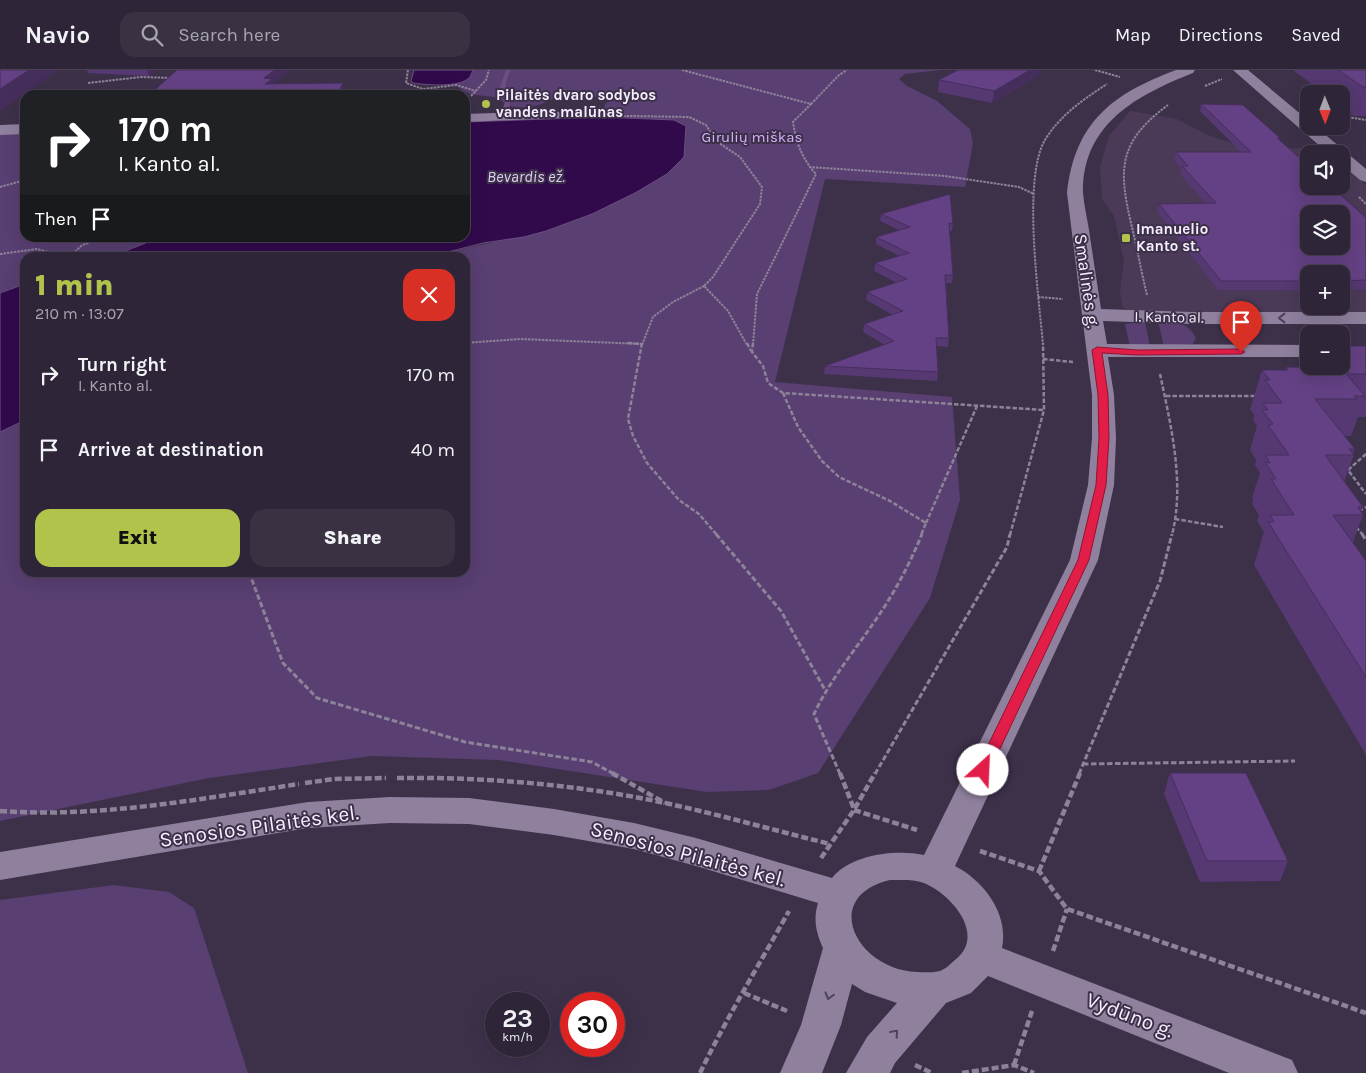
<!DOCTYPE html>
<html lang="en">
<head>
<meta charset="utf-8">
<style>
  body { margin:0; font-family:Karla,sans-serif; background:#3a3143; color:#f1f3f6; height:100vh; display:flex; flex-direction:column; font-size:19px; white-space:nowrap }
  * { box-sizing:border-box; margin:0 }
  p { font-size:16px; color:#a7a5ae }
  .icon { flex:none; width:28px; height:28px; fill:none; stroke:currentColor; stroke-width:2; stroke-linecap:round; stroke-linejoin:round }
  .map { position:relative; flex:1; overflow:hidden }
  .sheet { position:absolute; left:20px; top:182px; width:450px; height:325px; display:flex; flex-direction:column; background:#2e2538; border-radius:15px; box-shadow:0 5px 20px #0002,0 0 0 1px #494253 }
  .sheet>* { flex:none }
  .hud { position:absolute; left:20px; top:20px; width:450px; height:152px; border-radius:15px; box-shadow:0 5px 20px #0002,0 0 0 1px #494253; background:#202124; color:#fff; overflow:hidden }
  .needle { width:32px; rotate:179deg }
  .tools { position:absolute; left:1300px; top:15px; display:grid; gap:10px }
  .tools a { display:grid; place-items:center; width:50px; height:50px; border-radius:10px; background:#2e2538; box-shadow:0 5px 20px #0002,0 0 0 1px #494253; font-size:25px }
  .speed { position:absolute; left:485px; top:922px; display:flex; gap:10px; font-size:25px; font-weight:700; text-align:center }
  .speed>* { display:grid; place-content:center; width:65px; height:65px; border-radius:50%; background:#2e2538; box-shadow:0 5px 20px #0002,0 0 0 1px #494253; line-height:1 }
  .speed small { font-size:12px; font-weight:400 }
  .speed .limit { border:8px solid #d22; background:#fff; color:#111 }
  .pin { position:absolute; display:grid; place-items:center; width:42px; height:42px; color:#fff; margin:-51px -21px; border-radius:50% 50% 50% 0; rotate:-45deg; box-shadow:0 0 5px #0007 }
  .pin .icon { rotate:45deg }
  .me { position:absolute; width:55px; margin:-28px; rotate:25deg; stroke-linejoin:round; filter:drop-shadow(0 0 4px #0008) }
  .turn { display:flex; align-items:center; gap:18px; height:105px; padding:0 15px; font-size:22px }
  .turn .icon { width:65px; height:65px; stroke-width:2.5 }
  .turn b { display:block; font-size:35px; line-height:42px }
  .then { display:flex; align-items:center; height:48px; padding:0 15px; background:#0003; gap:10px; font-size:19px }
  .round { display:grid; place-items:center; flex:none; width:52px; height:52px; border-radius:15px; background:#3a3143 }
  .overview { display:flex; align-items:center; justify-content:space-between; height:85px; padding:0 15px }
  h1 { font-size:30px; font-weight:800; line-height:38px; color:#b2c34c }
  .action { display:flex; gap:10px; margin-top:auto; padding:10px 15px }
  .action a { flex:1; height:58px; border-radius:15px; background:#b2c34c; color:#111; font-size:20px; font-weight:800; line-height:58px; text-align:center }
  .action a+a { background:#3a3143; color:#f1f3f6 }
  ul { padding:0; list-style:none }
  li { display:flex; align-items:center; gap:15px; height:75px; padding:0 15px }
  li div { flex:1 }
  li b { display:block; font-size:19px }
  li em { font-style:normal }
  header { display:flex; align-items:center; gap:30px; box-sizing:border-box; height:70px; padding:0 25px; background:#2e2538; border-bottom:1px solid #494253 }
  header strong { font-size:24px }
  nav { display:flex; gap:28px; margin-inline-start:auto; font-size:18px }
  .search { width:350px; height:45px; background:#3a3143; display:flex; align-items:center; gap:12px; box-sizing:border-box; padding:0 18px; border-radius:15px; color:#a7a5ae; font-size:19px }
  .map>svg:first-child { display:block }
</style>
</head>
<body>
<header>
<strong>Navio</strong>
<div class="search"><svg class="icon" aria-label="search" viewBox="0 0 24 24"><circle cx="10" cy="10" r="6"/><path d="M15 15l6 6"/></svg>Search here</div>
<nav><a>Map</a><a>Directions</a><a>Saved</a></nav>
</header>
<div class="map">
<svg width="1366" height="1003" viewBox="0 0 1366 1003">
  <rect width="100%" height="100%" fill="#3d314a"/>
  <path fill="#4a3a58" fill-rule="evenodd" d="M1130 41 1177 49 1210 66 1251 79 1324 78 1330 84H1309V116H1341V93L1366 115V242H1160L1136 241 1126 239 1122 236 1120 222 1124 190 1114 146 1102 129 1100 97 1109 66ZM1309 144H1341V176H1309ZM1309 204H1341V236H1309Z"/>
  <path fill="#593f72" d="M473 0H941L905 4 899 9 907 16 937 31 970 59 973 73 965 117 825 109 775 312 952 327 960 430 930 528 818 703 769 720 707 722 499 690 372 686 209 708 0 751V362L25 350V502H465V188L424 187 546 161 592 144 635 123 667 104 674 50 603 47 605 34 613 27H555C545 35 523 40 510 36 505 34 502 30 497 28 482 24 465 28 455 13L469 8Z
    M25 61V168H182L148 172 128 180 125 187 25 188V214L0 223V62Z
    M1158 251C1174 251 1188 252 1196 268L1193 274 1164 277Z
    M1145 252 1150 277H1130L1125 254Z
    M114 815 169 822 194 838 248 1003H0V830Z"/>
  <path fill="#310a4c" stroke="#6c4e81" d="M414 0H473C472 2 471 5 470 7 461 18 426 15 413 13L411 11Z
    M603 47 674 50 686 56 684 87 667 104 635 123 592 144 546 161 524 167 483 173 424 188H125L128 180 148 172 182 168H465V52Z
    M25 214V350L0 362V223Z"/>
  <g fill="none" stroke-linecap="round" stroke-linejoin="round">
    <path fill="#6c4e81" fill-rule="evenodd" d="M506 0H510C509 5 505 12 506 17 506 28 516 34 504 45L501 43 505 32 500 17Z"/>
    <path stroke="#8d8398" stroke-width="2" stroke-dasharray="2.5 1" stroke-linecap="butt" d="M408 0 406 13 423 19 456 15 476 21
      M682 0 811 34 793 52C796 72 802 89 816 104L757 224 753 275
      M1095 0 1120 7
      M88 13 141 7 172 8
      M1205 16 1222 9
      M471 26 486 10 489 0
      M811 34 839 5 847 0
      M574 45 689 47 706 55 716 71 740 87 762 117 760 134 713 207 704 216 728 241 747 275
      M1341 46 1366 50
      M809 97 945 106 1019 117 1034 124
      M0 117 25 110
      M1359 127 1366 134
      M0 184 37 179 70 188
      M70 187 81 176 99 168
      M1147 225C1141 201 1137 177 1131 153 1118 98 1119 71 1168 35
      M1038 227 1063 229
      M465 273 520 269 642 274
      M642 275 653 247 673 232 704 216
      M1043 275C1039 227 1022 109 1045 70 1060 45 1084 29 1107 14"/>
    <path stroke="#8d8398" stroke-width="2.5" stroke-dasharray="4.5 2" stroke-linecap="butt" d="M628 273 642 274
      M642 273 628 349 633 366 647 393 679 430 699 444 717 465
      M747 273 751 281
      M753 273 752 282 763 296 768 313 783 323 1044 340
      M1043 289 1073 292
      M1160 304C1171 356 1185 413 1172 465
      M783 323 798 357 822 391 839 407 890 431 926 453 921 465
      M1166 326H1258
      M1366 384 1348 400 1366 424
      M1359 441 1366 437
      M1175 449 1223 457
      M926 453 977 336
      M1356 457 1363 465
      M1010 465 1044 340 1043 273"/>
    <path stroke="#8d8398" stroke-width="3" stroke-dasharray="5.5 2.5" stroke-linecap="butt" d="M716 464 781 541 825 620
      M1362 464 1366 470
      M249 502 283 593 317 628 465 672 592 692 614 704
      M1083 694 1295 691
      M840 704 814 644C832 606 858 577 881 542 897 518 911 491 922 464
      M875 704 1007 477 1010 464
      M1079 704 1160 511 1172 464"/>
    <path stroke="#8d8398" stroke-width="4.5" stroke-dasharray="7 3" stroke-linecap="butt" d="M612 703 665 733
      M840 703 854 739
      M397 708C477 707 556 713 635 727 700 739 765 758 830 774
      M305 713 334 709 386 708
      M854 740 917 760
      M0 741C101 748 199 729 299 714
      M980 781 1039 801 1067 839 1366 943
      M821 788 854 740 875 703
      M1039 801 1080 703
      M1053 881 1067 839
      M744 923 787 941
      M915 995 932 1003
      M1014 995 1032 941
      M700 1003C727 947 759 895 789 841
      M962 1003 1014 995 1034 1003"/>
    <path fill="#8f819e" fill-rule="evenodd" d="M1176 0H1195L1193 3C1137 25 1082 54 1083 123 1084 135 1087 148 1089 160 1093 187 1097 213 1101 239L1191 242H1366V254H1191L1103 251 1107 274 1309 275V287H1108L1114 325 1116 368 1114 415 1098 490 955 796C984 811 1009 844 1002 878L1292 990 1298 1003H1229L988 906 971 923 946 933 895 993 890 1003H846L867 967 897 933 865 922 852 914 841 955 822 1003H780L801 955 823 878C816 863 813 849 818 833L696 796 634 779 554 765 469 754 390 753 308 758 0 810V782L308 732 390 727 469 728 554 739 634 753 696 768 832 808C851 784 896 779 924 785L1070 490 1088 415 1092 368V325L1067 123C1075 52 1112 24 1176 0ZM890 810C901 810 914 809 924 813 951 824 987 865 955 890 951 893 946 899 940 901 933 903 924 902 917 902 857 900 819 827 890 810Z
      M1233 0H1248L1309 51V56H1315L1366 99V112L1360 110 1341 94V84H1329Z
      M554 41 559 42 561 45 559 48 465 52V44Z
      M25 54V64L0 65V55Z"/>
  </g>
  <path fill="#563872" d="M87 0H156L149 6 88 3Z
    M1293 0H1366V46H1354L1341 36V24H1325Z
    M1040 5 992 33 938 22 939 10Z
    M1201 34 1280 68 1279 70 1366 148V219L1341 220V204H1309V220H1218L1157 142 1159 134H1207L1180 104 1182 99 1174 90 1176 82H1241L1200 41Z
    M881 144 953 154 952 161H949L953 205 952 213H946L949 268 948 277 936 276 938 302 937 311 824 304 825 296 885 275 863 262 864 254 893 245 866 230 867 222 897 213 874 201 875 193 899 186 876 174V167L899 160 880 151Z
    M1341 276H1366V347H1358L1351 366H1344L1355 379 1353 384 1354 385 1344 412 1363 437 1361 442 1363 445 1353 472 1366 491V685L1254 495 1264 462 1257 451 1259 445 1252 434 1253 429 1252 427 1260 403 1255 395 1256 390 1250 380 1257 356 1253 350 1254 345 1250 339 1262 300H1285L1286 297 1322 298 1323 296H1341Z
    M1170 703 1288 791 1280 811 1200 812 1164 724Z"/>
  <path fill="#462e5c" d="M29 0H58L0 41V19Z
    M147 0H156L149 6Z
    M275 0H291L266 19 264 8Z
    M1030 0H1041L1040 5 992 33 994 21Z
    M343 13 345 24V25H337Z"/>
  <path fill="#644184" stroke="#462e5c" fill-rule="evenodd" d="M0 0H29L0 19Z
    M177 0H275L264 8 272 9 265 14 343 13 337 25H149Z
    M958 0H1030L994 21 939 10Z
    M1338 0H1366V17H1363Z
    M1201 34 1243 35 1280 68H1277L1309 96V116H1331L1366 148V210L1341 211V204H1309V211H1221L1159 134 1216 133 1182 96H1188L1176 82H1251ZM1309 144H1341V176H1309Z
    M950 124 953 154 949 153 953 205H945L949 268H936L938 302 825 296 894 271 864 254 903 241 867 222 907 209 875 193 909 183 876 167 910 157 881 144Z
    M1341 276H1366V304H1350L1341 293Z
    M1286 297 1341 298 1365 326H1354L1357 329H1315L1355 379H1349L1354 385H1325L1363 437H1358L1363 445H1333L1366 491V607L1268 452H1274L1270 445H1294L1271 409H1276L1265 392 1270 393 1265 385H1289L1268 355 1273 354 1262 340H1268L1263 333H1282L1265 310H1270L1262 300H1288Z
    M1170 703H1246L1288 791H1207Z"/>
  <defs><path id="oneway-chevron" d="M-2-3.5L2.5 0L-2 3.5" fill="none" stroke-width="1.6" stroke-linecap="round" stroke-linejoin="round" transform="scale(1.25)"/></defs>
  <g stroke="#4d415b">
    <use href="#oneway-chevron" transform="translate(1282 248) rotate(180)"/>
    <use href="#oneway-chevron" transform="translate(829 926) rotate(106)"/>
    <use href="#oneway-chevron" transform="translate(895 963) rotate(-49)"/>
  </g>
  <path fill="#e11d48" stroke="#92132f" d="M1097 277 1137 280 1241 279 1245 282 1241 284 1137 285 1102 283 1108 325 1109 368 1106 415 1089 490 990 700 988 704H978L976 700 1078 490 1096 415 1099 368 1098 325 1092 280Z"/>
  <g fill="#b2c34c" stroke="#3d314a" stroke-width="2">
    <circle cx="486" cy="34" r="5"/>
    <rect x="1121" y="163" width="10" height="10" rx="2.5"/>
  </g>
  <g text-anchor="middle" stroke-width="4" stroke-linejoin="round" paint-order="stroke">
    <g font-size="15" font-weight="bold" fill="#f6eefe" stroke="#3d314a" text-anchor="start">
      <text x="496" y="30">Pilaitės dvaro sodybos<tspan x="496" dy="17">vandens malūnas</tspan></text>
      <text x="1136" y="164">Imanuelio<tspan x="1136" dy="17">Kanto st.</tspan></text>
    </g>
    <g font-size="15" fill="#d7b1fe" stroke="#3d314a">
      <text x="752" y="72">Girulių miškas</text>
    </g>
    <g font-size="15" fill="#f6eefe" stroke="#3d314a">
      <text transform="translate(1169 247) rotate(1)" y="5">I. Kanto al.</text>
    </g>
    <g font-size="16" font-style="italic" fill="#dfcdf4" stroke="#3d314a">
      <text x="526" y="112">Bevardis ež.</text>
    </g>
    <g font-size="18" fill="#f6eefe" stroke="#3d314a">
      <text transform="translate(1087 211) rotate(82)" y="6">Smalinės g.</text>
    </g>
    <g font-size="21" fill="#f6eefe" stroke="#3d314a">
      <text transform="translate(259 756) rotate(-8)" y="7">Senosios Pilaitės kel.</text>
      <text transform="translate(688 784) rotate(15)" y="7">Senosios Pilaitės kel.</text>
      <text transform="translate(1130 945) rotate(21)" y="7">Vydūno g.</text>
    </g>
  </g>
</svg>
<div class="tools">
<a><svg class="needle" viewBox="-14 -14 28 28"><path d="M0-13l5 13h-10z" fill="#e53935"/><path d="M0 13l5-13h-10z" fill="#a7a5ae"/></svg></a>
<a><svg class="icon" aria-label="sound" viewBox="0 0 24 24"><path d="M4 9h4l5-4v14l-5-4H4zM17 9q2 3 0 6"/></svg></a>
<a><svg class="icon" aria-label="layers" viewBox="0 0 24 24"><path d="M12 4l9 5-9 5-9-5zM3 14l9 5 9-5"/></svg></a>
<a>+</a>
<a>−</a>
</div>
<div class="speed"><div>23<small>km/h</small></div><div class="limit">30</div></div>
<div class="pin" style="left:1241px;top:282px;background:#d93025"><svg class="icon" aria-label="arrive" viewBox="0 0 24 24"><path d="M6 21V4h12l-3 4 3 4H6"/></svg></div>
<svg class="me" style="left:983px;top:700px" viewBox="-20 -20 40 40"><circle r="19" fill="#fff"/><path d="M0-13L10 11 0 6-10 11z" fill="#e11d48"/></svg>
<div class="hud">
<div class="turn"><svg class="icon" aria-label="right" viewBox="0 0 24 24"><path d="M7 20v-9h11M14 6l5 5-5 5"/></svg><div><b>170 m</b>I. Kanto al.</div></div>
<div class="then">Then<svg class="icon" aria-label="arrive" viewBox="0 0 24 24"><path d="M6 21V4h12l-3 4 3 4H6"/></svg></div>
</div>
<section class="sheet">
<div class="overview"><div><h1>1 min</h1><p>210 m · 13:07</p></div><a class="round" style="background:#d93025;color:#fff"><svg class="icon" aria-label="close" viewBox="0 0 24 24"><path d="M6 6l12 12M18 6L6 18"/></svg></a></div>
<ul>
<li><svg class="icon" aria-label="right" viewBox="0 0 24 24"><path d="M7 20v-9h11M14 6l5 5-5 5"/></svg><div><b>Turn right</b><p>I. Kanto al.</p></div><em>170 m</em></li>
<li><svg class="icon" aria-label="arrive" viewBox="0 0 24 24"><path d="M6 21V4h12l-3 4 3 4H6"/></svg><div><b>Arrive at destination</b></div><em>40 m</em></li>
</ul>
<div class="action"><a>Exit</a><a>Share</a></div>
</section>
</div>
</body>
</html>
